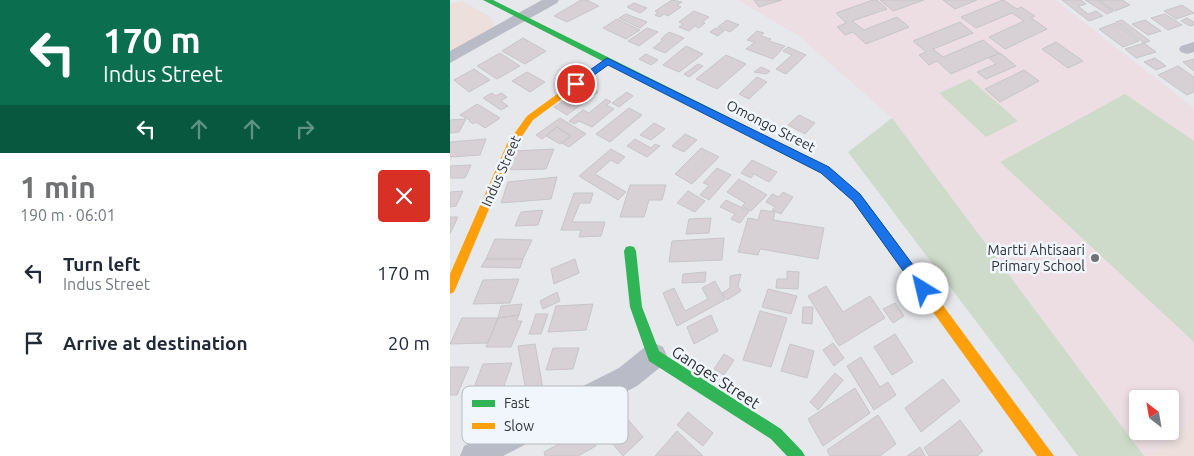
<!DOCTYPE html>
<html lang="en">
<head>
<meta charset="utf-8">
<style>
  body { margin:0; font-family:Ubuntu,sans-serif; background:#f6f6f7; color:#1f2937; height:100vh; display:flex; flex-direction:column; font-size:19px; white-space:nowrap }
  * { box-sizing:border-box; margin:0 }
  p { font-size:16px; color:#747a83 }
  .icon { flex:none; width:28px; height:28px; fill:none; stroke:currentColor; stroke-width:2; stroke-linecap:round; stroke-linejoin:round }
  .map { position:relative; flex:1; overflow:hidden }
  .side { display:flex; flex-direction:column; background:#fff; width:450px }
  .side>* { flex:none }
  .top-card { background:#0b6e4f; color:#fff; overflow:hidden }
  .needle { width:32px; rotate:329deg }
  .fabs { position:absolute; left:679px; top:390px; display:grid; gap:10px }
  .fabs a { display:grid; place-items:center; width:50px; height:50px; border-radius:5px; background:#fff; box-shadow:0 2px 8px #0003; font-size:25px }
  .pin { position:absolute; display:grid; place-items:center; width:42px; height:42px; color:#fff; margin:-21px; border:2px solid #fff; border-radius:50%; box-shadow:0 1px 5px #0007 }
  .me { position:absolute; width:55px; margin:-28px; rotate:324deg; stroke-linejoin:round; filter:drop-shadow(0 0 4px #0008) }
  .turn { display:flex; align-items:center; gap:18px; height:105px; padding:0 20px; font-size:22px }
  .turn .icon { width:65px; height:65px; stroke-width:2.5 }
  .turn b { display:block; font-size:35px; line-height:42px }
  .lanes { display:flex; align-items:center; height:48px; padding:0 20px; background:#0003; justify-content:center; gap:25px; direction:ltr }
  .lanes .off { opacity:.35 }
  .round { display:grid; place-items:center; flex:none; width:52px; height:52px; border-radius:5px; background:#f6f6f7 }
  .overview { display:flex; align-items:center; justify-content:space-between; height:85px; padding:0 20px }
  h1 { font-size:30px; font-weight:700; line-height:38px; color:#707274 }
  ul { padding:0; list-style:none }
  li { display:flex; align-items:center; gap:15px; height:70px; padding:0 20px }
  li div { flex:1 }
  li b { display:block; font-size:19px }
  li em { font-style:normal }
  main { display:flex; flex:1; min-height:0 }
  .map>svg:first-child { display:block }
</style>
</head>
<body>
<main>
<section class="side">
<div class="top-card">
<div class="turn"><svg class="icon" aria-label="left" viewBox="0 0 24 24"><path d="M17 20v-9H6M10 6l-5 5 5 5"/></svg><div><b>170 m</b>Indus Street</div></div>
<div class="lanes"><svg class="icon" aria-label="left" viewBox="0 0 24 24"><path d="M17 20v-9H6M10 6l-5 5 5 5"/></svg><svg class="icon off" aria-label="ahead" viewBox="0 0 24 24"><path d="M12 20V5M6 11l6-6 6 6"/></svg><svg class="icon off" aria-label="ahead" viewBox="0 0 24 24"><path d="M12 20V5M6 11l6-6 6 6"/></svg><svg class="icon off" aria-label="right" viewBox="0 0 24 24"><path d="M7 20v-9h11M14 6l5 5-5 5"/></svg></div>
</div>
<div class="overview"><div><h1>1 min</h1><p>190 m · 06:01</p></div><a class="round" style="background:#d93025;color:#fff"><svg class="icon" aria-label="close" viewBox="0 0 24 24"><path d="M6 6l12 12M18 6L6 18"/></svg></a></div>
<ul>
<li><svg class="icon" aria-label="left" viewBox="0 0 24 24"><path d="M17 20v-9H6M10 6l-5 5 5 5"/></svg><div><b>Turn left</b><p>Indus Street</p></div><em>170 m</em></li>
<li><svg class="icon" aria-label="arrive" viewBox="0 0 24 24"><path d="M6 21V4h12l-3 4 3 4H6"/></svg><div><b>Arrive at destination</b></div><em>20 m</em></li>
</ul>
</section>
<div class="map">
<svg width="744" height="456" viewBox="0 0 744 456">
  <rect width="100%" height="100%" fill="#e6e8eb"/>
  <path fill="#ecdfdc" d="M13 1 42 18 44 26 0 54V4Z
    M744 418V456H700Z"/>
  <path fill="#ecdee2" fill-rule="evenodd" d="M288 0H605L744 108V418L700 456H694L442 118 349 36ZM688 399H720V431H688Z"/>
  <path fill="#cedbca" d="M520 79 568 121 536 137 489 93Z
    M675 94 744 141V342L550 162Z
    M442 118 694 456H628L398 152Z"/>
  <path fill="#d7d0d5" stroke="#c7c6c8" d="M131 0H137L149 6 117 22 104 16Z
    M222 0 232 2 227 5 231 7 218 16 214 14 210 17 205 15 208 13 205 11Z
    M304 0H332L309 7Z
    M423 0H427L437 9 402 21 414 30 447 17 459 27 416 44 403 32 395 35 387 27 396 23 386 13Z
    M430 0H474L443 11Z
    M493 0H527L505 9Z
    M553 0 567 9 571 7 585 16 581 18 597 29 555 49 539 37 574 21 562 13 526 28 511 17Z
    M612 0H631L636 4 628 6 638 14 646 11 653 16 639 21Z
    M635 0H646L663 11 657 14Z
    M648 0H672L680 5 665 11Z
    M184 3 197 8 190 13 177 7Z
    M732 5 744 13 726 19 714 11Z
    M244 11 259 17 252 22 255 23 249 28 245 26 239 31 229 27 233 24 229 22Z
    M176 14 197 22 190 28 169 18Z
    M715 14 732 25 718 30 701 18Z
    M737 18 744 22V25L740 26 731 21Z
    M167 19 190 30 176 39 153 28Z
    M277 20 289 25 280 32 268 27Z
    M672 20 700 41 694 43 666 22Z
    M695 20 711 31 698 35 682 24Z
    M510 22 523 33 483 49 493 57 533 40 549 53 501 74 487 61 479 65 469 55 476 52 463 41Z
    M665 23 689 41 673 47 649 29Z
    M197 28 208 32 189 46 178 41Z
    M266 28 274 31 268 36 260 32Z
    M307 31 314 33 311 36 321 39 319 41 335 46 323 59 296 49 305 42 297 40Z
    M219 32 234 38 215 53 203 48 213 40 211 39Z
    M73 38 96 51 75 64 52 51Z
    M606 42 633 61 618 68 592 49Z
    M694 43 706 52 686 58 675 49Z
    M236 46 253 54 229 72 213 65Z
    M338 47 356 55 336 74 326 69 342 55 333 51Z
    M50 53 70 66 47 79 27 66Z
    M550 53 566 66 536 79 527 72 546 64 539 58Z
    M196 54 208 60 201 65 189 59Z
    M276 55 296 64 267 89 246 79Z
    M705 58 716 66 706 70 694 62Z
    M744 59V71L733 62Z
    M248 64 253 66 239 77 234 74Z
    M728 66 744 77V92L737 95 708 75Z
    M311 67 320 71 316 74 304 72Z
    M24 69 40 80 19 92 4 80Z
    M574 70 589 81 550 102 535 89Z
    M77 72 95 82 80 92 62 81Z
    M307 77 317 82 299 99 289 94Z
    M144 90 148 92 117 115 104 107 130 91 137 95Z
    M177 92 183 96 169 107 162 103Z
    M42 93 46 96 51 93 57 97 51 101 58 106 51 110 33 98Z
    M156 99 161 102 156 105 164 109 142 127 129 121 125 124 119 121 133 110 139 113Z
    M27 104 50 118 35 128 26 122 23 124 19 121 20 120 10 115Z
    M179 108 192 115 160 142 146 134Z
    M349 115 365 123 355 134 338 125Z
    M110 118 136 134 119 147 112 143 121 136 107 127 92 139 86 135Z
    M16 119 9 132 0 133V120Z
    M204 123 215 129 201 140 190 135Z
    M107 127 121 136 110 144 96 136Z
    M235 134 247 140 234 152 222 146Z
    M36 139 30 155 0 157V142Z
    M185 139 201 148 205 144 210 146 197 157 177 146Z
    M251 148 269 157 242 184 225 174Z
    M104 149 96 169 56 170 65 151Z
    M161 149 175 157 168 164 161 160 145 174 176 192 168 200 129 176Z
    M302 160 327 172 319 182 304 174 301 178 291 173Z
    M21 165 15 178H0V166Z
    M267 168 281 175 259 200 250 195 259 185 253 183Z
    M107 177 101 199 51 203 58 182Z
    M289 179 317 195 301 211 292 206 295 203 277 192Z
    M180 185H216L212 200H199L194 217H170Z
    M13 191 6 206 0 207V192Z
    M238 191 255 201 245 212 227 203Z
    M333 192 343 197 331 214 322 210 325 207 316 202 322 194 329 197Z
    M124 193H143L140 203H130L122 222H155L151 236 129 237 131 230H111Z
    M276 200 299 211 290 223 281 219 285 214 270 207Z
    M93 210 88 225 65 226 71 212Z
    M311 210 325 212 323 220 374 228 368 259 310 249 308 255 288 252 298 218 308 220Z
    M0 217H8L0 234Z
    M261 218 259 233 236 234 239 219Z
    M274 238 272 260 219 262 222 241Z
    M45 239 82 240 73 259H36Z
    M36 259H73L70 268 31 267Z
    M125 259 129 273 104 284 101 269Z
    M337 271 349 272 348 289 326 288 327 279H337Z
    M256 272 255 282 232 283 233 274Z
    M291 274 288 286 291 291 277 300 272 293 280 288V276Z
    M69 279 60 303 23 304 33 280Z
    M265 281 275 300 227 326 213 293 224 288 235 311 258 299 252 288Z
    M376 286 393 312 420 296 435 318 389 346 358 296Z
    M318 289 347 296 341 314 312 307Z
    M107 292 110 301 93 309 90 301Z
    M445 303 454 316 443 323 433 309Z
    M72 304 69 315 48 318 51 306Z
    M143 304 136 330 98 332 106 306Z
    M353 307H363L362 324 352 323Z
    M310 311 337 318 321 367 293 360Z
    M86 314H98L91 334H79Z
    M69 315 66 321H72L61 347H36L48 318Z
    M261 315 268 331 244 344 237 327Z
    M12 318H48L38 343 0 344Z
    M445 334 463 362 442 375 424 347Z
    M383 343 394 358 384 366 373 350Z
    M85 344 95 400 79 409 68 346Z
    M340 344 364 351 357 378 331 371Z
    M103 348H129L123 369 96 370Z
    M274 354 284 360 274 375 264 369Z
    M411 357 430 387 438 382 446 395 424 410 397 366Z
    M62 363 47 406H17L33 364Z
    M0 367H19L7 395H0Z
    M385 373 393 380 368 410 360 402Z
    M493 379 510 401 471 432 455 408Z
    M405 388 420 413 373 446 358 419Z
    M238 412 263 433 253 446 227 425Z
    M428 415 446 444 430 456H380L377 450Z
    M175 416 193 437 173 456 156 436Z
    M139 419 146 446 128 456H95L94 452 118 439 116 431Z
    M510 420 533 451 527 456H479L474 448Z
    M227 431 253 456H205Z
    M470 447 475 456H457Z"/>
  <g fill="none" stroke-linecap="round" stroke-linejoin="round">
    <path fill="#b9bbc6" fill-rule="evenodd" d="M92 0H109L107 3 0 63V51Z
      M744 42V52L737 54 731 52 729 49 731 46Z
      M204 343 213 347 217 356 213 365 187 386 53 456H10L14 446 169 368 195 347Z"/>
    <path fill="#30b455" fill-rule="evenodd" d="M33 0H43L379 167 410 194 447 243 449 247 447 251 443 252 439 251 402 200 371 173Z
      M180 246 184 247 186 251 192 307 209 351 331 429 352 451 355 456H337L321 439 199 361 180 307 174 251 176 247Z"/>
    <path fill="#ff9f0a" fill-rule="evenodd" d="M157 58 161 61 160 63 83 120 66 145 4 292 0 294V274L57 144 77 116Z
      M443 242 447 243 604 456H587L439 251 437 247 439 243Z"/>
  </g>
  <path fill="#1a73e8" stroke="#114b97" d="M157 58 379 167 410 194 478 285 480 289 478 293 473 294 469 293 403 201 371 173 158 65 129 86H123V82Z"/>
  <circle fill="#707274" stroke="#f1f6fc" stroke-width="2" cx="645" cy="258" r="5"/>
  <g text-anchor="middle" stroke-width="5" stroke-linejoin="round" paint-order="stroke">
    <g font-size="14" fill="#303234" stroke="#f1f6fc">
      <text transform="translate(321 126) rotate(27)" y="5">Omongo Street</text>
      <text transform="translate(51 171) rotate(-66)" y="5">Indus Street</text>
    </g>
    <g font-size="14" fill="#303234" stroke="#f1f6fc" text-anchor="end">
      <text x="635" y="255">Martti Ahtisaari<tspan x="635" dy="16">Primary School</tspan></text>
    </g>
    <g font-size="16" fill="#303234" stroke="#f1f6fc">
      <text transform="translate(266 377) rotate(33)" y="6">Ganges Street</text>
    </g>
  </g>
  <rect x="12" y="386" width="166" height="58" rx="8" fill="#f1f6fc" stroke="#b7bbc0" stroke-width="1"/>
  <rect x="22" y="400" width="23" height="7" fill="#30b455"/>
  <rect x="22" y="423" width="23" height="6" fill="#ff9f0a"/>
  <g font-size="14" fill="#303234">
    <text x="54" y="408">Fast</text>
    <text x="54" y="431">Slow</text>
  </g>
</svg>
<div class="fabs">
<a><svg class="needle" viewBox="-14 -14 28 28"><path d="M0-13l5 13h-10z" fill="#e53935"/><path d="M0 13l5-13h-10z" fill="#747a83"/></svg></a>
</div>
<div class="pin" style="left:126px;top:84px;background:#d93025"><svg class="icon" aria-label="arrive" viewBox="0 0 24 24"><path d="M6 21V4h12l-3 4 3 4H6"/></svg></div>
<svg class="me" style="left:473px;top:289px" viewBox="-20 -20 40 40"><circle r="19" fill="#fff"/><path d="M0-13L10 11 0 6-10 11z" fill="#1a73e8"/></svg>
</div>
</main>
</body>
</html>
